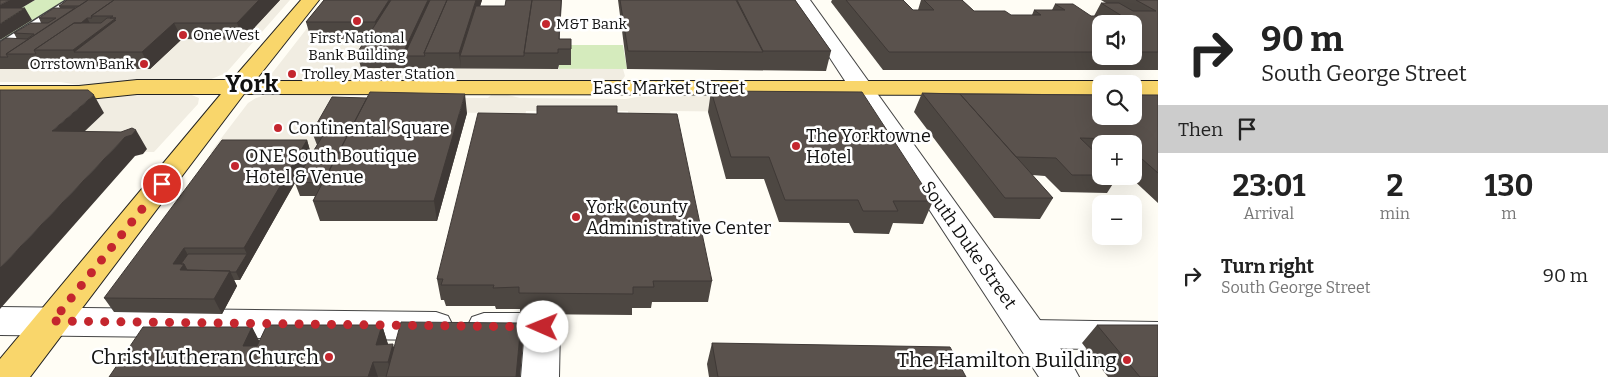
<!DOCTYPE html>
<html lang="en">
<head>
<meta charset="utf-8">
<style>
	:root { --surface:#fff; --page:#f2f2f2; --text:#222; --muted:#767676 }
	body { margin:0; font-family:Bitter,serif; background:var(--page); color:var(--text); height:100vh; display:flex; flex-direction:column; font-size:19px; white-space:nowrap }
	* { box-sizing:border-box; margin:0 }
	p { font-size:16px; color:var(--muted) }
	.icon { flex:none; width:28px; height:28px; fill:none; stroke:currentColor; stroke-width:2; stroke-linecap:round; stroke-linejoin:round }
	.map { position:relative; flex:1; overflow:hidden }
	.side { display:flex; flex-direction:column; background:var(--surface); width:450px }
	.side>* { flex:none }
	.banner { background:#fff; color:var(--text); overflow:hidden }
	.buttons { position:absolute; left:1092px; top:15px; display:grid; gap:10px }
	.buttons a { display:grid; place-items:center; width:50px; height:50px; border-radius:10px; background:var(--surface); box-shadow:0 5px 20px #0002; font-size:25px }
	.pin { position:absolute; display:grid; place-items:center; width:42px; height:42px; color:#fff; margin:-21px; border:2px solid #fff; border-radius:50%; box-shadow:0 1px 5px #0007 }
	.me { position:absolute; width:55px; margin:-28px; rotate:271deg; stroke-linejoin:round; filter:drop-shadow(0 0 4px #0008) }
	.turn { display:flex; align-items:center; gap:18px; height:105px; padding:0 20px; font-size:22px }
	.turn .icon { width:65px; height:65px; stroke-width:2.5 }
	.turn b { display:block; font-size:35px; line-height:42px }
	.then { display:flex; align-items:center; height:48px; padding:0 20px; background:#0003; gap:10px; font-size:19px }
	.eta { display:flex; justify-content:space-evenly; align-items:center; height:85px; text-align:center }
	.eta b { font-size:30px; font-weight:700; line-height:35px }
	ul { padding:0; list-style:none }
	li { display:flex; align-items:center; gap:15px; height:75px; padding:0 20px }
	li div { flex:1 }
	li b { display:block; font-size:19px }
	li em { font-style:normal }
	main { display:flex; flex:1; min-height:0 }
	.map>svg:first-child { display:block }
	.green { fill:#d5ebbd }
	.plaza { fill:#f1ede2 }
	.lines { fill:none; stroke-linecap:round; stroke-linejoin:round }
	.pedestrian-casing { stroke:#444; stroke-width:3 }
	.minor-casing { stroke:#444; stroke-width:2 }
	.tertiary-casing { stroke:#444; stroke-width:2 }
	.primary-casing { stroke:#222; stroke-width:2 }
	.pedestrian { fill:#fff; fill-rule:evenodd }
	.minor { fill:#fff; fill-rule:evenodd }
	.tertiary { fill:#fff; fill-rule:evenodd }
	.primary { fill:#f9d66b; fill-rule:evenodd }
	.wall { fill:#4d4742; fill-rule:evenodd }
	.shaded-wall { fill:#3f3936 }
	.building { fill:#5a524d; stroke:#3f3936 }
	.route { stroke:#c4262e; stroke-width:9; stroke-dasharray:0 16.2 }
	.poi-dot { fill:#c4262e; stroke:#fff; stroke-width:2 }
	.labels { text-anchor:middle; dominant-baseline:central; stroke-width:5; stroke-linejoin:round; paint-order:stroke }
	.far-poi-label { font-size:15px; fill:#111; stroke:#fff; text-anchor:start }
	.street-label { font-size:18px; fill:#111; stroke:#fff }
	.poi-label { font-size:18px; fill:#111; stroke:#fff; text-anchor:start }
	.near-poi-label { font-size:21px; fill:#111; stroke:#fff; text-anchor:end }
	.far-town-label { font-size:24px; font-weight:bold; fill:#111; stroke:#fff }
</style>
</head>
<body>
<main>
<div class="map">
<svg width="1158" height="377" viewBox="0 0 1158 377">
	<rect width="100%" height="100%" fill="#fffdf5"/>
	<!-- green -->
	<path class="green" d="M35,0H90L0,59L3,19Z
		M560,45H623L627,69H559V65H571V54Z"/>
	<!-- plaza -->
	<path class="plaza" d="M280,0H290L226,73L209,80L89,87L61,82H0V69L182,39H243Z
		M329,0H340L312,39H379L362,68L623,69L625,76L622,80L614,82H283L274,79L271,75L273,72Z
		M132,93H187L199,98L198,104L154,152L64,151L104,113L0,99Z
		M323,93L343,98H488L492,94H504L520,98L626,99L659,93H720L862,113L670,111L675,133L629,125L628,111H526L524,125L480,132L484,113L336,110L311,154L210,153L248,103L256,98L269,94Z"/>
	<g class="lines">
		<defs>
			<path id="pedestrian" d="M67,0H83L5,52L0,54V42Z"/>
			<path id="minor" d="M0,307L436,312L448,316L453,326L448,336L436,340L0,335Z
				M484,313H543L555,317L560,327L559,377H521L524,341H484L472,337L467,327L472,317Z
				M1031,320L1158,322V350L1031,348L1019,344L1013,334L1019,324Z"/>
			<path id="tertiary" d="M792,0H810L1073,366L1079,377H1039Z"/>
			<path id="primary" d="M301,0H319L255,81H1101L1109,84H1101V95L244,94L30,377H0V359L221,94H137L79,100H0V86H79L137,80H232Z
				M1134,81H1158V95H1134V84H1126Z"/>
		</defs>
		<!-- pedestrian casing -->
		<use href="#pedestrian" class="pedestrian-casing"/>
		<!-- minor casing -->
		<use href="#minor" class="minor-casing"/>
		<!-- tertiary casing -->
		<use href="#tertiary" class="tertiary-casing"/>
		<!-- primary casing -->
		<use href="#primary" class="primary-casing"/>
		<!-- pedestrian -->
		<use href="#pedestrian" class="pedestrian"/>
		<!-- minor -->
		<use href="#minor" class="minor"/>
		<!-- tertiary -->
		<use href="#tertiary" class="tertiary"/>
		<!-- primary -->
		<use href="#primary" class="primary"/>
	</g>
	<!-- wall -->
	<path class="wall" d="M67,0H280L243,40L182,39L150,69H0V42L17,39L14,33L41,23L39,18L60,8L59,6Z
		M324,0H482L480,6L560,39H571V65H559L558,69L361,68L357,53L366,39H311L306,22Z
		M618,0H795L831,51L826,71L627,69Z
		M832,0H903L913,10H918L921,0H962L974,11L1011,15H1032L1034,10H1052L1055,4L1091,16H1094L1101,3H1106L1101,0H1158V70H883L831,2ZM1101,24H1134V56H1101Z
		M711,91L933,201L923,224L893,223L889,234L854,233L849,223L779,222L764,179H726L708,112Z
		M922,93L1158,95V203L1129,176H1134V144H1101V156H1099L1101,158V176H1118L1107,193L1061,192L1045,176L1032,175L1053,198L1040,219L994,218L914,112Z
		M467,113L437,221H320L313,201L315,196H300L295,183L240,280H234L237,286L222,314L114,312L104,298L307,140L311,154L317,145L312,132Z
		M617,113L712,281L708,302H652L651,308H632V315L520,314V309H496L495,306H446L444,300H441L437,279L537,114Z
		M521,323L523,342L520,377H109L252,327L259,342L382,325L388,345L394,347Z
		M1097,325L1158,377H1108L1082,343Z
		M712,343L966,377H709L707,364Z"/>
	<!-- shaded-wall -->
	<path class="shaded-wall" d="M10,0H35L3,19L0,15V5Z
		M143,0L74,52L73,50L114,20Z
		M259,0H280L243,40L237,23Z
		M389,0H400L379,39L375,22Z
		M428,0H435L404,56L403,53Z
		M476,0H482L465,56H460L461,69L459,53Z
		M561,0H562L559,49V39Z
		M25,8L32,20L0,40V24Z
		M82,8L95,33L34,50L14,54Z
		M174,23L182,39L150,69L142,52Z
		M465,94L467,113L437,221L434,201Z
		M94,95L104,113L64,151L52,131Z
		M136,130L147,149L143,154L135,156L0,309V268L125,137Z
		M307,140L311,154L240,280L236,272L247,254L244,248Z
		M184,248L192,262L188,285L173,264Z
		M230,271L237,286L222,314L214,299Z
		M521,323L523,342L520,377H516Z
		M382,325L389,347L376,345Z
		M252,327L263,348L243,346Z
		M393,344L399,366L393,377L388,362Z
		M373,362L378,377H368Z"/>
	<!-- building -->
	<path class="building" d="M0,0H10L0,5Z
		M67,0H88L79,6H59Z
		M88,0H114L91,16L92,18H87L81,23H74L34,50L36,54H6Z
		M114,0H259L237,23H174L142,52H74L116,20H114L116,18H110L113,16H91Z
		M324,0H389L375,22H306Z
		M391,0H428L403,53H357Z
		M430,0H447L424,53L425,56H404Z
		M447,0H476L459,53H424Z
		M506,0H532L524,53V56H460L476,6H505Z
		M532,0H561L559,39H571V49H558V53H524Z
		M620,0H736L763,52L628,51Z
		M737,0H795L831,51H763Z
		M846,0H903L913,10H934L924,0H962L974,11H1005L1011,15H1041L1034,10H1065L1055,4H1073L1091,16H1122L1101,3H1119L1133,11H1156L1136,0H1158V52H1134V24H1101V52H889Z
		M0,8H25L0,24Z
		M54,8H75L6,54L8,57H0V42L6,38L27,39L34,34L14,33L31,23H48L56,18H39Z
		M107,18H116L73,50H34L74,23H101Z
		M0,90H88L94,95L52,131L121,132L132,128L136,130L132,135L125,137L0,268Z
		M711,91L862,92L933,201H893L898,211H863L858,200H785L769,157H731Z
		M370,92L465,94L434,201H313Z
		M922,93L960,94L1053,198H1005Z
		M960,94L1101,95V116H1134V95H1158V173L1134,152V144H1124L1119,139L1080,138L1101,158V175H1072L1056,158L1016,157Z
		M332,97L367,98L323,183L295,182L325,132H312Z
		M537,106H617V113L677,114L712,281H653L654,287H633V294L519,293V287L493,288L494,285H441L443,279H437L478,113L537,114Z
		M222,140H307L244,248H184L173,264H184L180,270L230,271L214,299L104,298Z
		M188,254H247L236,272H230V271L187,270L184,264H181Z
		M401,322L521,323L516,377H386Z
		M267,325H382L376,345L393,344L388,362H373L368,377H109L143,327H252L243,346H257Z
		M1097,325H1158V377H1140Z
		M712,343L950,347L966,377H718Z"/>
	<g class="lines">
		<!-- route -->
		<path class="route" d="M162,184L53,321L543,327"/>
	</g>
	<!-- markers -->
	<g class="poi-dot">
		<circle cx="357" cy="21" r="5"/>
		<circle cx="546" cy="24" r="5"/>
		<circle cx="183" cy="35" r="5"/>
		<circle cx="144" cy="64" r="5"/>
		<circle cx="292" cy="74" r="5"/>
		<circle cx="278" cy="128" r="5"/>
		<circle cx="796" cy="146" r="5"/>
		<circle cx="235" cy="166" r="5"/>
		<circle cx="576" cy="217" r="5"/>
		<circle cx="329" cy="357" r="5"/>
		<circle cx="1127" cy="360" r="5"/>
	</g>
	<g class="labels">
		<!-- far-poi labels -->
		<g class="far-poi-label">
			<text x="556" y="24">M&amp;T Bank</text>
			<text x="193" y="35">One West</text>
			<text x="357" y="38" text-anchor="middle">First National<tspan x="357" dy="17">Bank Building</tspan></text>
			<text x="134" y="64" text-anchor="end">Orrstown Bank</text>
			<text x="302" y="74">Trolley Master Station</text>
		</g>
		<!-- street labels -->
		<g class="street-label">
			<text x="669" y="88">East Market Street</text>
			<text transform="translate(969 245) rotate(55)">South Duke Street</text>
		</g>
		<!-- poi labels -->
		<g class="poi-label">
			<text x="288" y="128">Continental Square</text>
			<text x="806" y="136">The Yorktowne<tspan x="806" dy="21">Hotel</tspan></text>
			<text x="245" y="156">ONE South Boutique<tspan x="245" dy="21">Hotel &amp; Venue</tspan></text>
			<text x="586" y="207">York County<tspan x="586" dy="21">Administrative Center</tspan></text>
		</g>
		<!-- near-poi labels -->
		<g class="near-poi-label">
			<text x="319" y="357">Christ Lutheran Church</text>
			<text x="1117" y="360">The Hamilton Building</text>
		</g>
		<!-- far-town labels -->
		<g class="far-town-label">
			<text x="252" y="84">York</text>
		</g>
	</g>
</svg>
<div class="buttons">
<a><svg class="icon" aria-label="sound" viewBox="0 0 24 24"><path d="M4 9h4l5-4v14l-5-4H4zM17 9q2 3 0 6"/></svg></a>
<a><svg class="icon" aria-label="search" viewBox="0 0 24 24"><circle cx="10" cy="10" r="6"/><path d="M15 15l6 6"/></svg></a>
<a>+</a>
<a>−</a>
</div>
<div class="pin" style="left:162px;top:184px;background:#d93025"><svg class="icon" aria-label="arrive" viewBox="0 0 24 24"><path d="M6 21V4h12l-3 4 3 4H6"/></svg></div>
<svg class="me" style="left:543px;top:327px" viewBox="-20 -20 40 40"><circle r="19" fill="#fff"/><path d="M0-13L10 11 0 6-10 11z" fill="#c4262e"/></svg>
</div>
<section class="side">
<div class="banner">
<div class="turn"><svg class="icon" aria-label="right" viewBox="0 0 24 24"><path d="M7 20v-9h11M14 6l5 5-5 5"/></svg><div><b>90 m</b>South George Street</div></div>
<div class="then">Then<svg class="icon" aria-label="arrive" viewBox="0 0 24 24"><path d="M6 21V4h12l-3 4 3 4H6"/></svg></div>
</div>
<div class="eta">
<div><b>23:01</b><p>Arrival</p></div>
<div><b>2</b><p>min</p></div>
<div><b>130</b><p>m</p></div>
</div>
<ul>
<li><svg class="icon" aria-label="right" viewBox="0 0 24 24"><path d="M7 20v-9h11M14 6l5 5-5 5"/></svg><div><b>Turn right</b><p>South George Street</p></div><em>90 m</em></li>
</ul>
</section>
</main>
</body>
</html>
